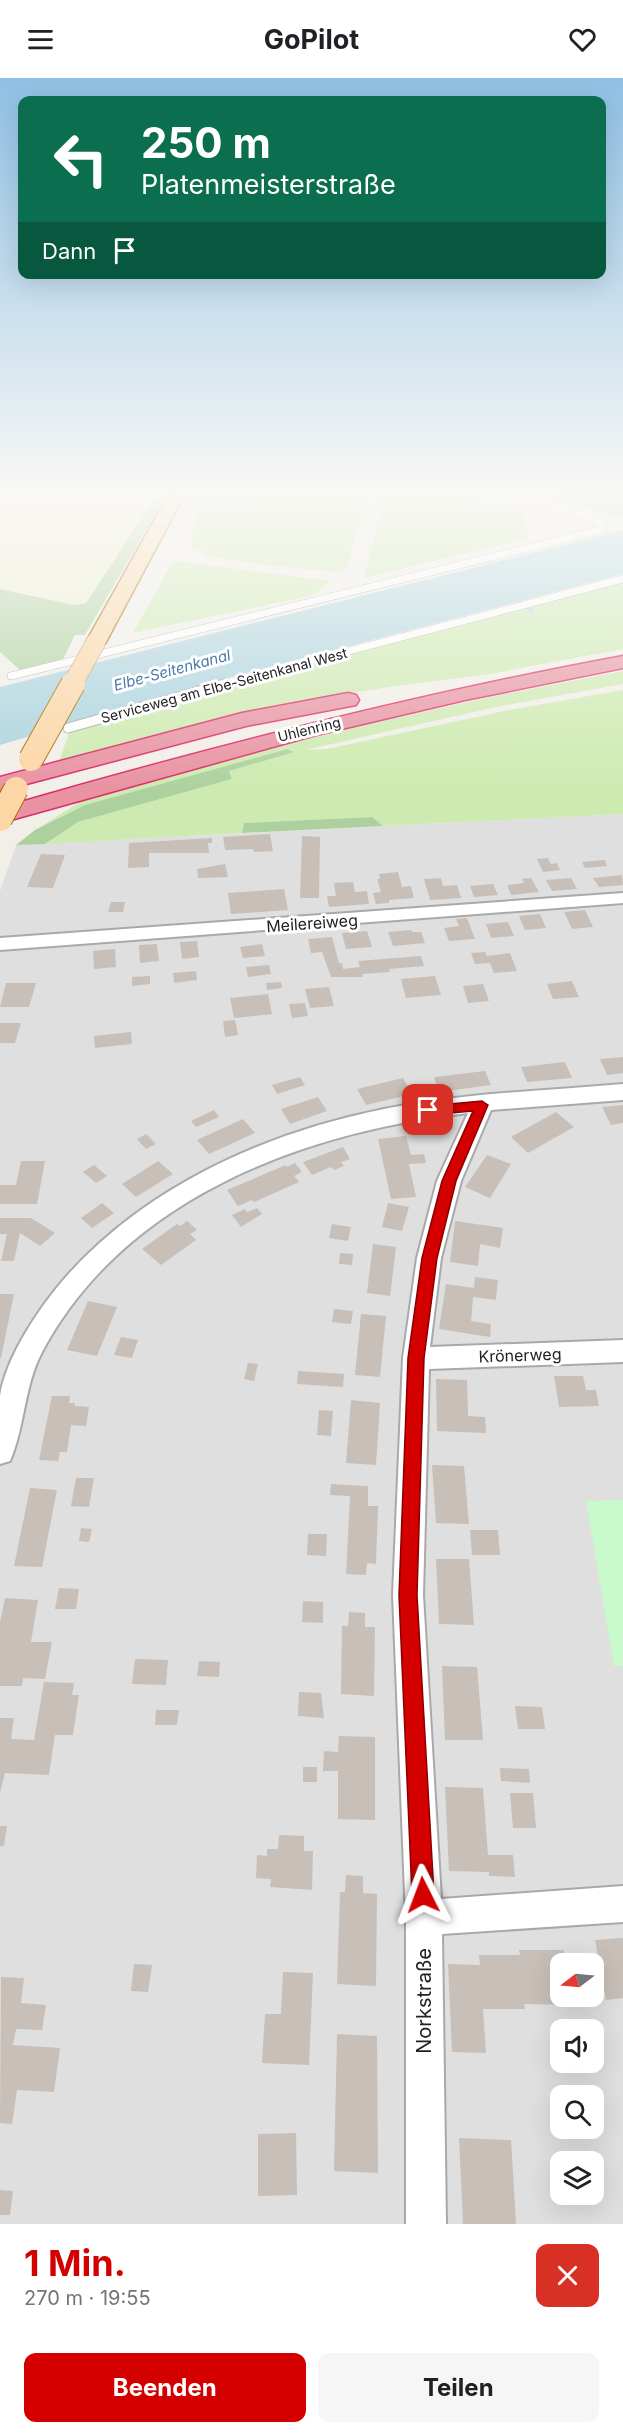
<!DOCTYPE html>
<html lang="de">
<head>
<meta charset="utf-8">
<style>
	:root { --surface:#fff; --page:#f6f6f6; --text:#202124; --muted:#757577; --accent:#d40000 }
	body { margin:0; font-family:Inter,sans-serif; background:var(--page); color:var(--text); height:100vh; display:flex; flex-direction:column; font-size:22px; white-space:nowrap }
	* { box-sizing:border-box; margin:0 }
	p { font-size:20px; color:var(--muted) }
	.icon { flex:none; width:33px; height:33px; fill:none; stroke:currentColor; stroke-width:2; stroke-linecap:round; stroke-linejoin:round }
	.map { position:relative; height:2146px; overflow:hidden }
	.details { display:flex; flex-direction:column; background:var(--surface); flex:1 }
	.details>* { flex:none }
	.banner { position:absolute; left:18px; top:18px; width:588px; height:183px; border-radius:12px; box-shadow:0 6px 24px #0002; background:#0b6e4f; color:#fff; overflow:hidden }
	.needle { width:39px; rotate:254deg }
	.tools { position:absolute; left:550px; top:1875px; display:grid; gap:12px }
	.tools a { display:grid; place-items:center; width:54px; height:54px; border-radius:12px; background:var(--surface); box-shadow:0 6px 24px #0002; font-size:30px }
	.pin { position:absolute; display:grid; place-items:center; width:51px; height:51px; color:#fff; margin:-26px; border-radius:12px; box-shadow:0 3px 9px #0006 }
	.me { position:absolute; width:66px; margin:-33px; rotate:357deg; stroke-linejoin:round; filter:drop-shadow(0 0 4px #0008) }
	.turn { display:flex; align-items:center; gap:21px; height:126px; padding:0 24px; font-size:27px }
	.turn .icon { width:78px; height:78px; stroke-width:2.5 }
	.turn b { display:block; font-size:42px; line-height:51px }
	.then { display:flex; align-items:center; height:57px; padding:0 24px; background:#0003; gap:12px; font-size:22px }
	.round { display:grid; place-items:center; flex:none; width:63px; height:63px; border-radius:12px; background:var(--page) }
	.summary { display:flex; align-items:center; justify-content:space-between; height:102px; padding:0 24px }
	h1 { font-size:36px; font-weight:700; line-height:45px; color:var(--accent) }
	.action { display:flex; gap:12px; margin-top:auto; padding:12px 24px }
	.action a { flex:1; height:69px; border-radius:12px; background:var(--accent); color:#fff; font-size:24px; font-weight:700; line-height:69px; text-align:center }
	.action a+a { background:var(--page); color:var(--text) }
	header { display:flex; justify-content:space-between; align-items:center; height:78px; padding:0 24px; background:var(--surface); font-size:27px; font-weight:700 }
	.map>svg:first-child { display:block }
	.residential { fill:#e0dfdf; fill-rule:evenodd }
	.farmland { fill:#eef0d5 }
	.grass { fill:#cdebb0 }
	.forest { fill:#add19e }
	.park { fill:#c8facc }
	.water { fill:#aad3df }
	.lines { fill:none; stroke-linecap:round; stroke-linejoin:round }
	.stream { stroke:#aad3df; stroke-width:4 }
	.building { fill:#c7bfb8 }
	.lane-far1-casing { stroke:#a9a9a9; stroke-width:8 }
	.lane-casing { stroke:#a9a9a9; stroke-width:11 }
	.street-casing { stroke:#a9a9a9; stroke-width:4 }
	.primary-casing { stroke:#a06b00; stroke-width:3 }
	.highway-casing { stroke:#dc2a67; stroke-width:3 }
	.lane-far1 { stroke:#fff; stroke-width:7 }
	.lane { stroke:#fff; stroke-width:9 }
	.street { fill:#fff; fill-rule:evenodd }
	.primary { fill:#fcd6a4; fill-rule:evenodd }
	.highway { fill:#e892a2; fill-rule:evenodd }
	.primary-bridge-far1-casing { stroke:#a06b00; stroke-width:20; stroke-linecap:butt }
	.primary-bridge-casing { stroke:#a06b00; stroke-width:26; stroke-linecap:butt }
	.primary-bridge-far1 { stroke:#fcd6a4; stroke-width:19 }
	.primary-bridge { stroke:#fcd6a4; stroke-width:24 }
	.route { fill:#d40000; stroke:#8a0000; stroke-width:1.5 }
	.labels { text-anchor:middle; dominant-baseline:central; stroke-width:6; stroke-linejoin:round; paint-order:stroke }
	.far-street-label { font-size:14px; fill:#222; stroke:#fff }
	.far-water-label { font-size:15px; font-style:italic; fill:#4a7aab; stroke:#fff }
	.street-label { font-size:16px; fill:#222; stroke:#fff }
	.near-street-label { font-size:20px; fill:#222; stroke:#fff }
</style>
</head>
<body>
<header><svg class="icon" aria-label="menu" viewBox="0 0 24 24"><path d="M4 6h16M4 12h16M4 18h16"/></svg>GoPilot<svg class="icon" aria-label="heart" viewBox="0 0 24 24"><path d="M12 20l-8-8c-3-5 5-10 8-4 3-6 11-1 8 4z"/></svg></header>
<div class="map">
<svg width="623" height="2146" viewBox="0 0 623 2146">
	<rect width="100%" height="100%" fill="#f2efe9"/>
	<!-- residential -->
	<path class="residential" d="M623,736V2146H0V813L16,767ZM561,1886H594V1918H561ZM561,1952H594V1984H561ZM561,2018H594V2050H561ZM561,2084H594V2116H561Z"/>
	<!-- farmland -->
	<path class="farmland" d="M0,412H136L157,417L86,525L74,527L0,511Z"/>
	<!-- grass -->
	<path class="grass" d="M205,412H300L366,419L347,491L336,494L274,488L208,478L190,468L199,419Z
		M386,412H428L524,437L528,460L364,500Z
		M173,483L331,503L314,517L133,555Z
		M623,503V571L490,596L389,609L278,627L59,683L69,655L130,635Z
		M623,593V606L496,629L305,672L327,671L504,633L623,612V736L383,748L371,739L244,745L242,755L45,766L78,744L232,701L229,693L287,671L85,727L35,752L80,724L315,658L500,617Z"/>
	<!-- forest -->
	<path class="forest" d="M157,417L165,419L85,557H75L63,581L20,592L0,574V511L74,527L86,525Z
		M287,671L294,674L229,693L232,701L78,744L45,766L16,767L35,752L85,727Z
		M372,739L383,748L242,755L244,745Z"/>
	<!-- park -->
	<path class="park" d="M623,1422V1588H614L586,1423Z"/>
	<!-- water -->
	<path class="water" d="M556,412H623V441L562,423L554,417Z
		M623,452V496L212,604L0,667V609Z"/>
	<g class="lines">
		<!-- stream -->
		<path class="stream" d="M518,523L531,532"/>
	</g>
	<!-- building -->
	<path class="building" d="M270,756L273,773L254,774L253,771L225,772L223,759Z
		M302,758L320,759L319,820H300Z
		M212,760V765H208L209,775H149V789L128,790L129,765Z
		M41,776L65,777L53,810L27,809Z
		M548,780L551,786L557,785L560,792L543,794L537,781Z
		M605,782L607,788L585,790L582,784Z
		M225,786L228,799L198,800L197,791Z
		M398,794L402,809L411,808L414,820L389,822V825L376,826L373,815L381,814L377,801H380L379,796Z
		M622,797L623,807L599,809L593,800Z
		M441,800L443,808L457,807L461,820L430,822L424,801Z
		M531,800L539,814L511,817L507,807L524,805L522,801Z
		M571,800L577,811L552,813L546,802Z
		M353,804L355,814L367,813L369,826L329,829L327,818H336L334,805Z
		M493,806L498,817L474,819L470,808Z
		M284,811L288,832L231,836L228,815Z
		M111,824H125L123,834H108Z
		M585,832L593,849L572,851L564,834Z
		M540,836L546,850L525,852L519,838Z
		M467,840L475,861L449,863L444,850L459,848L456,841Z
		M508,844L514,858L491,860L486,846Z
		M411,852L412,854H421L425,865L393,868L388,854Z
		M367,853L372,869L346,871L342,855Z
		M332,859L339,885H342L343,891L360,889L358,883L421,878L424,888L389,891L390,894L362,896L363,899H331L322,874L311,875L308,861Z
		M197,863L199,879L182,881L180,864Z
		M157,866L159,883L140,885L139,867Z
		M262,866L265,878L243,880L240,869Z
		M115,871L116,889L94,891L93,873Z
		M485,874L487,878L510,875L517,893L494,895L490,885L475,886L471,875Z
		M269,887L271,896L248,899L246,889Z
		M196,893L197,902L174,905L173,895Z
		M150,898V906L132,908V899Z
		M435,898L441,917L406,920L401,901Z
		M572,903L579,919L553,921L547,906Z
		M281,904L282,910L267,912L266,905Z
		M6,905H36L29,929H0Z
		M483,906L489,923L468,925L463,908Z
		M329,909L334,928L310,930L305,911Z
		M268,916L272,936L234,940L230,920Z
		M305,925L308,938L292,940L289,926Z
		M235,942L238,957L225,959L223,943Z
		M0,945H21L15,965H0Z
		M131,954L132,966L95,970L94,958Z
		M623,979V995L607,997L600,981Z
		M565,984L572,1000L527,1004L521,989Z
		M485,993L491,1007L439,1014L434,999Z
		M300,999L305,1007L277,1016L272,1007Z
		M403,1000L412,1016L366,1027L357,1011Z
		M318,1019L327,1033L290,1046L281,1031Z
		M623,1027V1045L611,1047L602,1029Z
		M214,1032L219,1039L196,1049L191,1043Z
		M556,1034L574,1049L528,1075L511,1059Z
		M243,1041L255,1055L209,1076L197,1062Z
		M146,1056L156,1066L146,1071L137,1061Z
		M406,1058L411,1077L424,1076L426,1085L409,1086L416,1119L391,1121L378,1061Z
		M343,1069L350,1081L341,1084L344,1088L334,1092L331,1089L312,1097L303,1084Z
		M487,1077L511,1086L490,1120L465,1109Z
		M21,1083H45L37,1126H0V1107H16Z
		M158,1083L173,1096L136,1119L122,1106Z
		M295,1085L302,1094L294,1098L299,1104L254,1124L252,1122L238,1128L227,1112L286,1087L287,1089Z
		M94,1087L107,1098L96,1105L83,1094Z
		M102,1125L114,1135L92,1150L81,1140Z
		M388,1125L409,1129L402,1153L382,1149Z
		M257,1130L262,1136L241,1149L232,1137L245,1131L247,1134Z
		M0,1140H31L55,1155L40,1168L20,1155L14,1183H1L7,1156H0Z
		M187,1143L197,1152L190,1156L196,1162L161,1187L142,1171L177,1146L180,1148Z
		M455,1143L503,1150L500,1170L480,1166L478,1188L450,1184Z
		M332,1146L351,1149L348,1163L329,1160Z
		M373,1166L396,1169L390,1218L367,1215Z
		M340,1175L353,1176L352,1187L339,1186Z
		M475,1199L498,1202L496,1222L473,1219L471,1243L491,1246L490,1259L439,1251L446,1206L474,1210Z
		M0,1216H14L1,1280H0Z
		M88,1223L117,1229L97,1278L67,1272Z
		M334,1231L353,1233L351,1246L332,1244Z
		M361,1236L386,1238L380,1299L355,1297Z
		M121,1259L138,1262L132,1280L114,1277Z
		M248,1285L258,1286L254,1303L244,1301Z
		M298,1293L344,1296L343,1309L297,1306Z
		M554,1298H583L586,1312H596L599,1328L559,1329Z
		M436,1301L467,1302L468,1338L485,1339L486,1355L437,1353Z
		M52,1318H70L69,1325H75V1328L89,1329L86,1348L71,1347L67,1374H60L58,1383L39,1382Z
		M351,1322L380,1325L376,1387L346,1385Z
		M319,1332L333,1333L331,1358L317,1357Z
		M432,1387L464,1388L469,1446L436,1445Z
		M76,1400H94L89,1429L71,1428Z
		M331,1406L368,1408V1428H378L376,1486L367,1485L366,1497L346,1496L350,1418L330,1417Z
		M30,1410L57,1412L42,1489L14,1488Z
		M81,1450L92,1451L89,1464L79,1463Z
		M470,1452H498L500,1477H472Z
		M308,1456H327L326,1478L307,1477Z
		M436,1481H469L474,1547L439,1546Z
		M59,1510L79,1511L76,1531H55Z
		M5,1520L38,1522L31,1564H52L45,1601L23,1600L22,1608H0V1544Z
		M303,1523L323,1524V1545L302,1544Z
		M349,1534L365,1535V1549H375L374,1618L341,1616L342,1548H348Z
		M135,1581L168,1582L166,1607L132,1606Z
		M199,1583L220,1584L219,1599L197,1598Z
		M442,1588L477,1589L483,1662H445Z
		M44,1604L74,1605L72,1617H79L73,1657H55L49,1697L5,1695L0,1715V1640H14L11,1661L34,1662Z
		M299,1614L321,1615L324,1640L298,1638Z
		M515,1628L542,1629L545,1651H518Z
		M156,1632H179L177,1647H155Z
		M339,1658L375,1659V1742L338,1741V1693H323L324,1673L338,1674Z
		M303,1689H317V1704H303Z
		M500,1690L529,1691L530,1705L501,1703Z
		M445,1709L483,1710L488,1777H513L515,1799L489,1798V1794L449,1793Z
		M510,1715H533L536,1750H513Z
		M0,1748H7L4,1768H0Z
		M279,1757L304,1758V1773H313L312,1812L270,1809L271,1801L256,1800L257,1777L267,1778V1771H278Z
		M346,1797L363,1798V1815L377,1816L376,1908L337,1906L340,1814H345Z
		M623,1860V1920L606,1922L595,1862Z
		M519,1872H564V1875L585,1876L587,1886H561V1918H569L571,1927L524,1926L525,1931H483L486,1975L452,1974L448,1886L480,1887L479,1877H520Z
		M134,1886L152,1887L148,1914L131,1913Z
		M283,1894L313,1895L309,1987L262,1985L265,1936H281Z
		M1,1899L24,1900L21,1925L46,1927L42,1952L16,1951L13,1967L60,1970L54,2014L17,2012L12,2046L0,2045Z
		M337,1956L377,1958L378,2095L334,2093Z
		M296,2055L297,2117L258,2118V2056Z
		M459,2060L511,2062L516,2146H463Z
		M0,2112L13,2113L10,2137H0Z"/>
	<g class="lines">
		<defs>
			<path id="lane-far1" d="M446,412L499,425L507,422
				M11,598L600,452L604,449L596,442L546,424L541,412
				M219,607L623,501"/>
			<path id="lane" d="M68,650L224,606"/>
			<path id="street" d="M623,815V825L0,872V860Z
				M623,1006V1022L491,1032L461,1103L441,1180L430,1269L623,1262V1284L429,1291L423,1517L441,1821L623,1808V1844L442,1856L446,2146H406V1840L393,1517L403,1280L417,1180L437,1103L468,1035C303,1054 124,1120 42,1274C24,1308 25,1349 10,1383L0,1386C0,1364 0,1340 0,1318C6,1279 39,1230 65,1200C146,1108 265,1055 384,1031C462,1015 544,1013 623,1006Z"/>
			<path id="primary" d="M171,412H187L106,564L103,568H89L86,564Z"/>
			<path id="highway" d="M623,578V590L465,622L316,657L0,745V730C206,670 412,617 623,578Z
				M348,615L356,617L359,622L356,627L246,648L0,713V699L242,635Z"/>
		</defs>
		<!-- lane-far1 casing -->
		<use href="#lane-far1" class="lane-far1-casing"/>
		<!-- lane casing -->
		<use href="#lane" class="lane-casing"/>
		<!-- street casing -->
		<use href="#street" class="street-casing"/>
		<!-- primary casing -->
		<use href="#primary" class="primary-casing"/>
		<!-- highway casing -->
		<use href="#highway" class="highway-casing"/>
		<!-- lane-far1 -->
		<use href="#lane-far1" class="lane-far1"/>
		<!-- lane -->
		<use href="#lane" class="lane"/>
		<!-- street -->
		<use href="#street" class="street"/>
		<!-- primary -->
		<use href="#primary" class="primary"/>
		<!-- highway -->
		<use href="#highway" class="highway"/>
		<defs>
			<path id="primary-bridge-far1" d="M72,607L96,564"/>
			<path id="primary-bridge" d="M31,681L73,606
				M0,741L16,711"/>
		</defs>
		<!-- primary-bridge-far1 casing -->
		<use href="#primary-bridge-far1" class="primary-bridge-far1-casing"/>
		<!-- primary-bridge casing -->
		<use href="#primary-bridge" class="primary-bridge-casing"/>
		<!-- primary-bridge-far1 -->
		<use href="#primary-bridge-far1" class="primary-bridge-far1"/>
		<!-- primary-bridge -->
		<use href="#primary-bridge" class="primary-bridge"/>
	</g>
	<!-- sky -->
	<linearGradient id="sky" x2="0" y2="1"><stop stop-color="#8fc0e4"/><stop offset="0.58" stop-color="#f9f8f5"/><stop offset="1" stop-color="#f9f8f5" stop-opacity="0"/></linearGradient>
	<rect width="623" height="712" fill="url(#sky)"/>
	<!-- route -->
	<path class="route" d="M482,1023L488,1027L456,1103L437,1180L424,1280L417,1517L434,1817L430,1824L423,1828L415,1824L412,1817L399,1517L408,1280L422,1180L442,1103L473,1033L428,1037L421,1032L428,1028Z"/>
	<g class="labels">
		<!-- far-street labels -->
		<g class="far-street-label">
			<text transform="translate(224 607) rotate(-15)">Serviceweg am Elbe-Seitenkanal West</text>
			<text transform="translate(309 651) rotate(-14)">Uhlenring</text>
		</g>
		<!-- far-water labels -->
		<g class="far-water-label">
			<text transform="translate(172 592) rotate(-15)">Elbe-Seitenkanal</text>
		</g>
		<!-- street labels -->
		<g class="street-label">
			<text transform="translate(312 845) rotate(-4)">Meilereiweg</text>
			<text transform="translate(520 1277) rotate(-2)">Krönerweg</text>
		</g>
		<!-- near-street labels -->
		<g class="near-street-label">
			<text transform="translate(424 1923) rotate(-90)">Norkstraße</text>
		</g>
	</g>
</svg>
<div class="tools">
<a><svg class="needle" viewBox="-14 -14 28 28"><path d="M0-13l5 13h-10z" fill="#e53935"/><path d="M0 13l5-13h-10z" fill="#757577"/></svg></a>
<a><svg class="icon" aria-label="sound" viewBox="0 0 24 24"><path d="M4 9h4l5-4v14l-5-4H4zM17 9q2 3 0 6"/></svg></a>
<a><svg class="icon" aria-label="search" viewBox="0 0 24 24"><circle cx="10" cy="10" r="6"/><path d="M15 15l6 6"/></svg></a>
<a><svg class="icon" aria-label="layers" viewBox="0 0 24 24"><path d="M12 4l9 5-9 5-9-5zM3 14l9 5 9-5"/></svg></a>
</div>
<div class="pin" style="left:428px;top:1032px;background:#d93025"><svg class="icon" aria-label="arrive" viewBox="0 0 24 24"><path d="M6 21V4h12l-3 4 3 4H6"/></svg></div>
<svg class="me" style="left:423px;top:1817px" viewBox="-20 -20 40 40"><path d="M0-17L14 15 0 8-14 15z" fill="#d40000" stroke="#fff" stroke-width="4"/></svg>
<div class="banner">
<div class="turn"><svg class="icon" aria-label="left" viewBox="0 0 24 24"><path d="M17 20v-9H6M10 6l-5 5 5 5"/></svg><div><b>250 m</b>Platenmeisterstraße</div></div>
<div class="then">Dann<svg class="icon" aria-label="arrive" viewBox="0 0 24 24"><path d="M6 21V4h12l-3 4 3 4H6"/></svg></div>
</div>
</div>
<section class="details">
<div class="summary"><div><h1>1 Min.</h1><p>270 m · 19:55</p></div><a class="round" style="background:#d93025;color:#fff"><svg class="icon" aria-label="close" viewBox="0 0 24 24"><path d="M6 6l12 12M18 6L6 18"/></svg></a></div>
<div class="action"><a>Beenden</a><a>Teilen</a></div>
</section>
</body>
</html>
